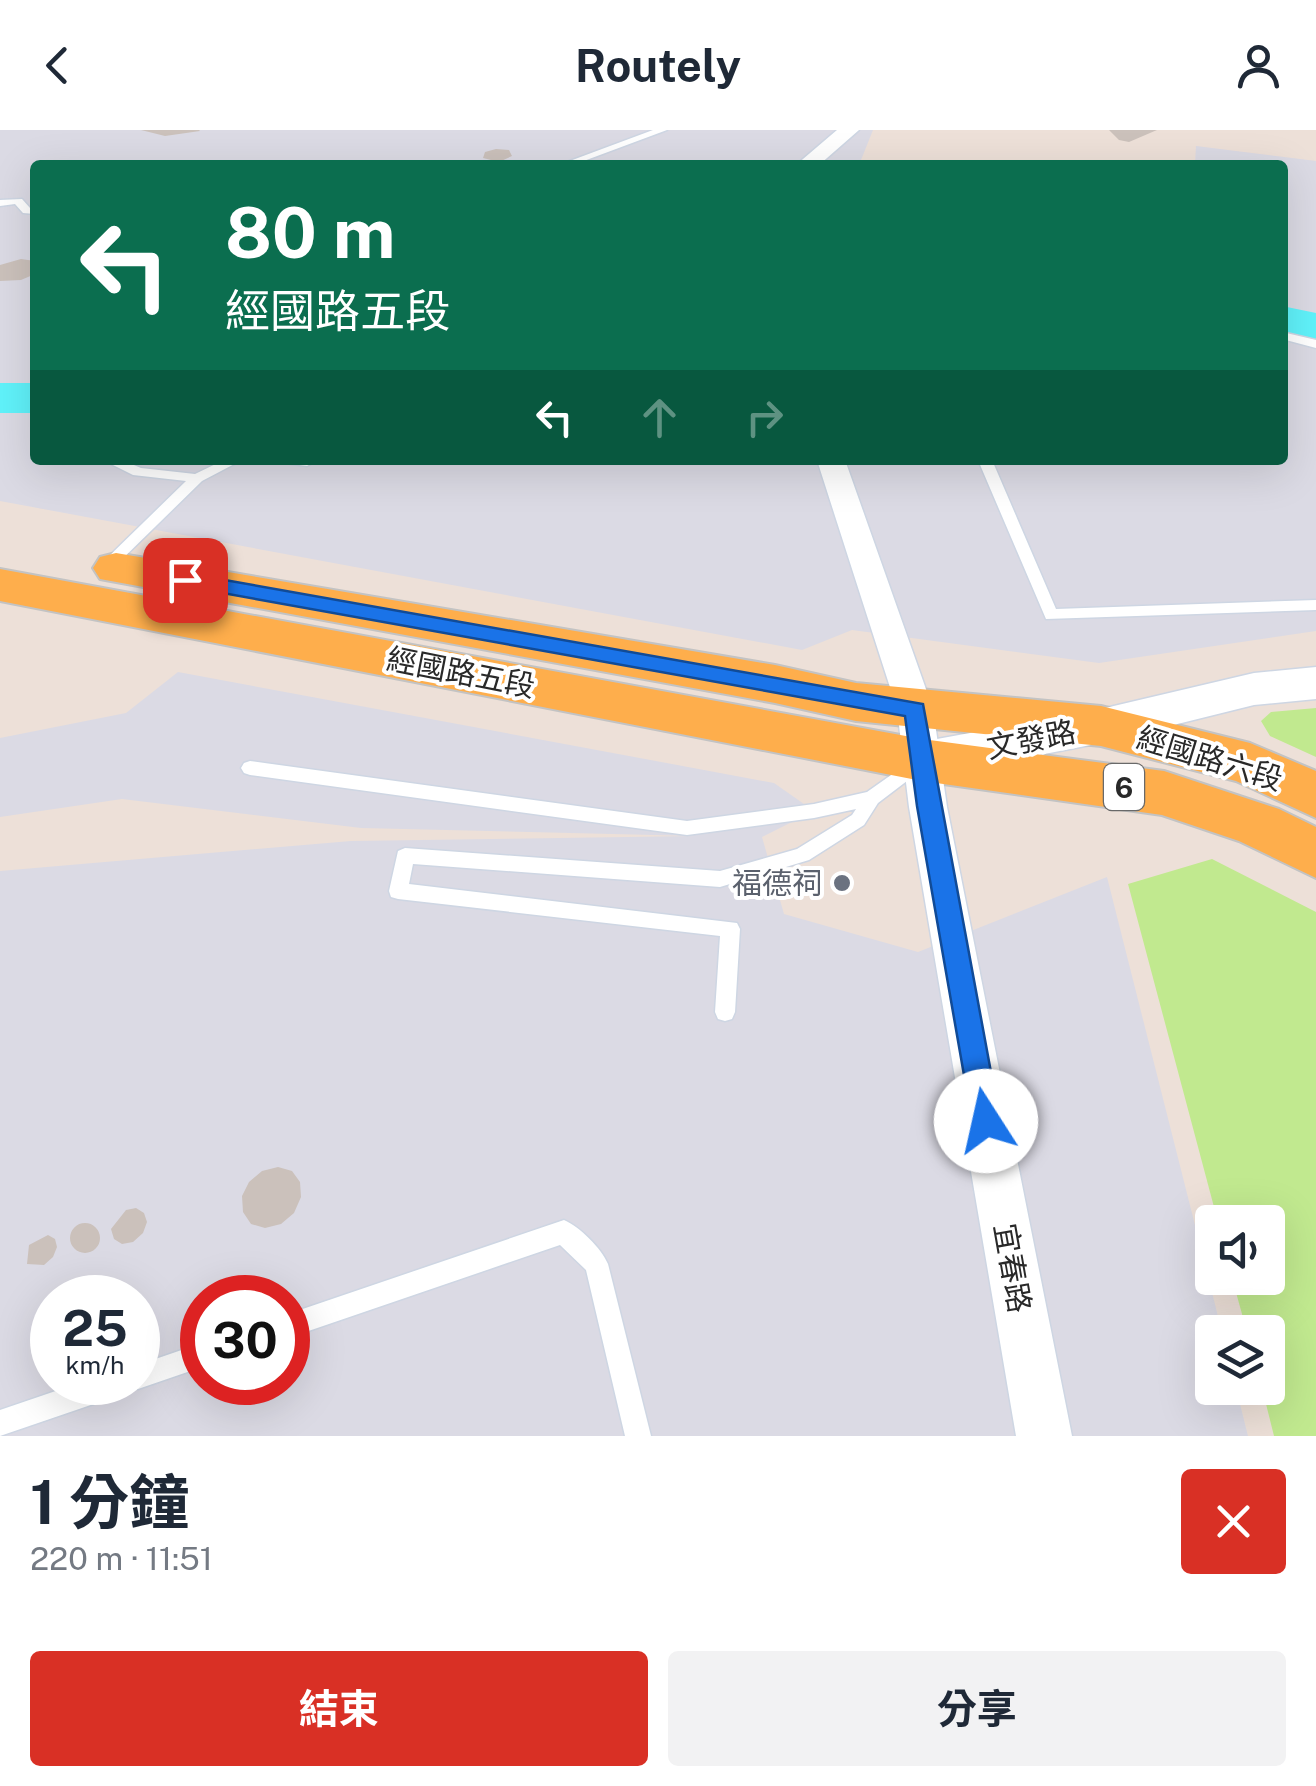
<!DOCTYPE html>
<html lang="zh-TW">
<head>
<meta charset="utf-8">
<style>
	:root { --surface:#fff; --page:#f2f2f3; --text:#1f2937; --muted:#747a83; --accent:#d93025 }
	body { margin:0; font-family:"Public Sans","Noto Sans TC",sans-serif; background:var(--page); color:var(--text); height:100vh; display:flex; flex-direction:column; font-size:38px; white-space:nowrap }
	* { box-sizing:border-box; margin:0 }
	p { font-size:32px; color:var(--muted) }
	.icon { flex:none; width:55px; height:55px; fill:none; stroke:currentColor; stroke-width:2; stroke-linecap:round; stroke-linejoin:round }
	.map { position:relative; height:1306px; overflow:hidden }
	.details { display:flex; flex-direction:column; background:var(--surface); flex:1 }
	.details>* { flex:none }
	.top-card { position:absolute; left:30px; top:30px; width:1258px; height:305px; border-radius:10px; box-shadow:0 10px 40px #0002; background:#0b6e4f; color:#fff; overflow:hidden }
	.controls { position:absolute; left:1195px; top:1075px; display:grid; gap:20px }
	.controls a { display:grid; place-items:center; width:90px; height:90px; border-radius:10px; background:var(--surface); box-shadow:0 10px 40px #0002; font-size:50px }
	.speed { position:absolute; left:30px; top:1145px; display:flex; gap:20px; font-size:50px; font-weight:700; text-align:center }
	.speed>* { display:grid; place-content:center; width:130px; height:130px; border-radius:50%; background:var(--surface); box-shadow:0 10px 40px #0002; line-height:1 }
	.speed small { font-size:25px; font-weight:400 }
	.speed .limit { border:15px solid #d22; background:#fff; color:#111 }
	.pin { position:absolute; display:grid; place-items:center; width:85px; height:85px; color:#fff; margin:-42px; border-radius:20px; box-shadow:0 5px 15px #0006 }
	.me { position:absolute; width:110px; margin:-55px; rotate:350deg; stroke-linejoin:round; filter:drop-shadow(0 0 8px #0008) }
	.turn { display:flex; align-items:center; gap:35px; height:210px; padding:0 30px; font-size:45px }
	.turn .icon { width:130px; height:130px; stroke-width:2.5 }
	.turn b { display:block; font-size:70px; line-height:85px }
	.lanes { display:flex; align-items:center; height:95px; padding:0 30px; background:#0003; justify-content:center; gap:50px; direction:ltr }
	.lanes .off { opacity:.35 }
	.round { display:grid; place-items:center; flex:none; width:105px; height:105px; border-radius:10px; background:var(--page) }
	.headline { display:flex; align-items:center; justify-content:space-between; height:170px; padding:0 30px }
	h1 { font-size:60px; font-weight:700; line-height:75px }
	.cta { display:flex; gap:20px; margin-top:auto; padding:20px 30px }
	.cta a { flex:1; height:115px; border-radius:10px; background:var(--accent); color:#fff; font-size:40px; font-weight:700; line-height:115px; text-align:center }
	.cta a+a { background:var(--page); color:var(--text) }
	header { display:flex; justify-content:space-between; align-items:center; height:130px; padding:0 30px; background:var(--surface); font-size:45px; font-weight:700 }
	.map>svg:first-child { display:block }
	.industrial { fill:#dbdae4; fill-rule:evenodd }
	.green { fill:#c1e98f }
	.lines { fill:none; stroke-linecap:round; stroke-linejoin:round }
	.river { fill:#60f2fa; fill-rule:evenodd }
	.building { fill:#cbc1bb }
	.service-casing { stroke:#ced6e3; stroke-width:3 }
	.minor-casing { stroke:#ced6e3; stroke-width:3 }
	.tertiary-casing { stroke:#ced6e3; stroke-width:3 }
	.primary-casing { stroke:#c3c3c3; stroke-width:4 }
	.service { fill:#fff; fill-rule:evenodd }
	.minor { fill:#fff; fill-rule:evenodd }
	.tertiary { fill:#fff; fill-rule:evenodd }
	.primary { fill:#feae4c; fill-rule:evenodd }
	.route { fill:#1a73e8; stroke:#114b97; stroke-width:2.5 }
	.worship-dot { fill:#6b7280; stroke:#fff; stroke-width:4 }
	.labels { text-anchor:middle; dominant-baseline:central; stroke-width:8; stroke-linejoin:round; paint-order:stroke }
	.shield { fill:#fff; stroke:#696969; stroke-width:2.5 }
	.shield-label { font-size:28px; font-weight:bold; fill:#292929 }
	.street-label { font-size:30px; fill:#292929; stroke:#fff }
	.worship-label { font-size:30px; fill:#5b616d; stroke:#fff; text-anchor:end }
</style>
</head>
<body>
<header><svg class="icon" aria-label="back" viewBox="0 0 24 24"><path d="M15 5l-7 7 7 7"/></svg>Routely<svg class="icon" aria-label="person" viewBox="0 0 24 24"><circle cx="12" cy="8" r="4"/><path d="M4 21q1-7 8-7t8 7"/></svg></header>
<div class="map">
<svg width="1316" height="1306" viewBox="0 0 1316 1306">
	<rect width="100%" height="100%" fill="#ede0d8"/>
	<!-- industrial -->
	<path class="industrial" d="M0,0H873L859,35H35V330H1282V35H1195L1196,16L1316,31V501L1099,533L852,500L802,520L0,371Z
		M178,542L774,653L814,681L762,707L784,784L918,822L1107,747L1222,1202H1212V1258H1236L1248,1306H0V741L351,711L695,706L361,698L122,669L0,687V608L126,583ZM52,1168H138V1252H52ZM202,1168H288V1252H202Z"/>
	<!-- green -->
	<path class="green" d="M1316,578V627L1270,606L1261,591L1271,582Z
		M1212,729L1316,782V1306H1274L1262,1258H1268V1202H1247L1232,1148H1268V1092H1218L1128,754Z"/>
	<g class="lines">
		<!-- river -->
		<path class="river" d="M1282,176L1316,183V211L1282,204Z
			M0,253H35V283H0Z"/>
	</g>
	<!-- building -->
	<path class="building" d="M141,0H199L200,1L165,6Z
		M1109,0H1157L1129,12L1119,10Z
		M496,19L509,20L512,26L499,32L483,28L485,22Z
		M21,129L35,131V144L21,150L0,151V135Z
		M278,1037L292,1041L300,1052L301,1067L294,1083L281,1094L265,1098L251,1094L243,1082L242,1066L249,1052L262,1041Z
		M136,1078L144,1083L147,1092L143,1103L133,1112L122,1114L114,1109L111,1099L126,1080Z
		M70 1108a15 15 0 1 1 30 0a15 15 0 1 1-30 0Z
		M48,1105L55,1109L57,1117L53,1127L44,1135L27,1134L29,1115Z"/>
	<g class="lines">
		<defs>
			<path id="service" d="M653,0H667L573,35H559Z
				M22,69L30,78H35V84L23,83L15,74L0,76V70Z
				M1282,202L1316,210V218L1282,209Z
				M103,330H122L141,338L195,344L224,330H242L202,351L112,439H102V433L186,351L133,345Z
				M283,330H312L314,332L307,336L285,333Z
				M978,330H992L1056,479L1316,470V480L1046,489Z
				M918,626L924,628L927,633L924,638L878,673L864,695L809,730L720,757L413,734L409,754L737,793L740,799L735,882L732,889L725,891L718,889L715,882L720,806L398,769L391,767L389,761L398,721L405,718L720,741L797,719L852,685L856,679L814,688L687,705L250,645L244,643L241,638L244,633L250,631L687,691L814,674L867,662Z
				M564,1090C580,1097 601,1118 608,1134L651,1306H625L586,1140L560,1115L288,1208V1184Z
				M202,1213V1237L138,1259L131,1256L129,1261L120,1265L0,1306V1280L82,1252H138V1235Z"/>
			<path id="minor" d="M837,0H859L819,35H796Z
				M817,330H845L933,579L947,677L1072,1306H1016L909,677L897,579Z"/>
			<path id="tertiary" d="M1316,537V569L1254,575L1101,613L926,647L909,642L903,629L909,616L926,611L1101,579L1254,543Z"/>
			<path id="primary" d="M116,423L775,535L856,553L1101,576L1250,613L1316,641V688L1236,651L1101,616L856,591L775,573L100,449L93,438L100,427Z
				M0,439L922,609L1164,641L1279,679L1316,697V748L1239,711L1162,685L922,651L0,471Z"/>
		</defs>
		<!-- service casing -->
		<use href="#service" class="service-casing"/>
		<!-- minor casing -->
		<use href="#minor" class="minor-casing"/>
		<!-- tertiary casing -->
		<use href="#tertiary" class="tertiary-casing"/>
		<!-- primary casing -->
		<use href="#primary" class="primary-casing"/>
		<!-- service -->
		<use href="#service" class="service"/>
		<!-- minor -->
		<use href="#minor" class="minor"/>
		<!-- tertiary -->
		<use href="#tertiary" class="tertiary"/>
		<!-- primary -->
		<use href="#primary" class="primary"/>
	</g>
	<!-- route -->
	<path class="route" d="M185,443L923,574L1000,991L996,1001L986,1005L976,1001L972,991L917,676L905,586L178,455L176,450Z"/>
	<!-- markers -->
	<circle class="worship-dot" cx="842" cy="753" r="10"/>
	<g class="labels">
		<!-- shield labels -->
		<rect class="shield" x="1104" y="634" width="40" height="46" rx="8"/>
		<g class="shield-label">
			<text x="1124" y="657">6</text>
		</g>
		<!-- street labels -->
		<g class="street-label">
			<text transform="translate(461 542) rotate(11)">經國路五段</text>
			<text transform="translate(1031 609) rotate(-11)">文發路</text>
			<text transform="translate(1210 628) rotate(17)">經國路六段</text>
			<text transform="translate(1013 1138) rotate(80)">宜春路</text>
		</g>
		<!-- worship labels -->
		<g class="worship-label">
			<text x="822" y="753">福德祠</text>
		</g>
	</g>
</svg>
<div class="controls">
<a><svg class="icon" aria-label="sound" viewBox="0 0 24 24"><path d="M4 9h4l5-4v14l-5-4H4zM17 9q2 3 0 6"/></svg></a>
<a><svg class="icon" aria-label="layers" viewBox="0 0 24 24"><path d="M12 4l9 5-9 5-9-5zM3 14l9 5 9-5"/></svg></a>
</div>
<div class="speed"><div>25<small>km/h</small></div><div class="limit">30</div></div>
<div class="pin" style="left:185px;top:450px;background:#d93025"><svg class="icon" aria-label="arrive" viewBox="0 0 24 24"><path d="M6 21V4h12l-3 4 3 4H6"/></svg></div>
<svg class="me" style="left:986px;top:991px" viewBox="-20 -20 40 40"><circle r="19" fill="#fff"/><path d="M0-13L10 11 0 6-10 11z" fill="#1a73e8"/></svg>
<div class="top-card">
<div class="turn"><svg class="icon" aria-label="left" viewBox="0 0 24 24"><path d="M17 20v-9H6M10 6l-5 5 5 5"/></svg><div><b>80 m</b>經國路五段</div></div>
<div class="lanes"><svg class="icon" aria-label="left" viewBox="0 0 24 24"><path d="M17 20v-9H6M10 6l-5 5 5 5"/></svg><svg class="icon off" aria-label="ahead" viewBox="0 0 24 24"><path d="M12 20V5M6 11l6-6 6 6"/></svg><svg class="icon off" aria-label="right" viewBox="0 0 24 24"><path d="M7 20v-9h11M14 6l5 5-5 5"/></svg></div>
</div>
</div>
<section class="details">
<div class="headline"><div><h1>1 分鐘</h1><p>220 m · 11:51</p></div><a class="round" style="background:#d93025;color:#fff"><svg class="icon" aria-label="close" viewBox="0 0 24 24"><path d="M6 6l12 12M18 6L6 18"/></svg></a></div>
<div class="cta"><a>結束</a><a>分享</a></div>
</section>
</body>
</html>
